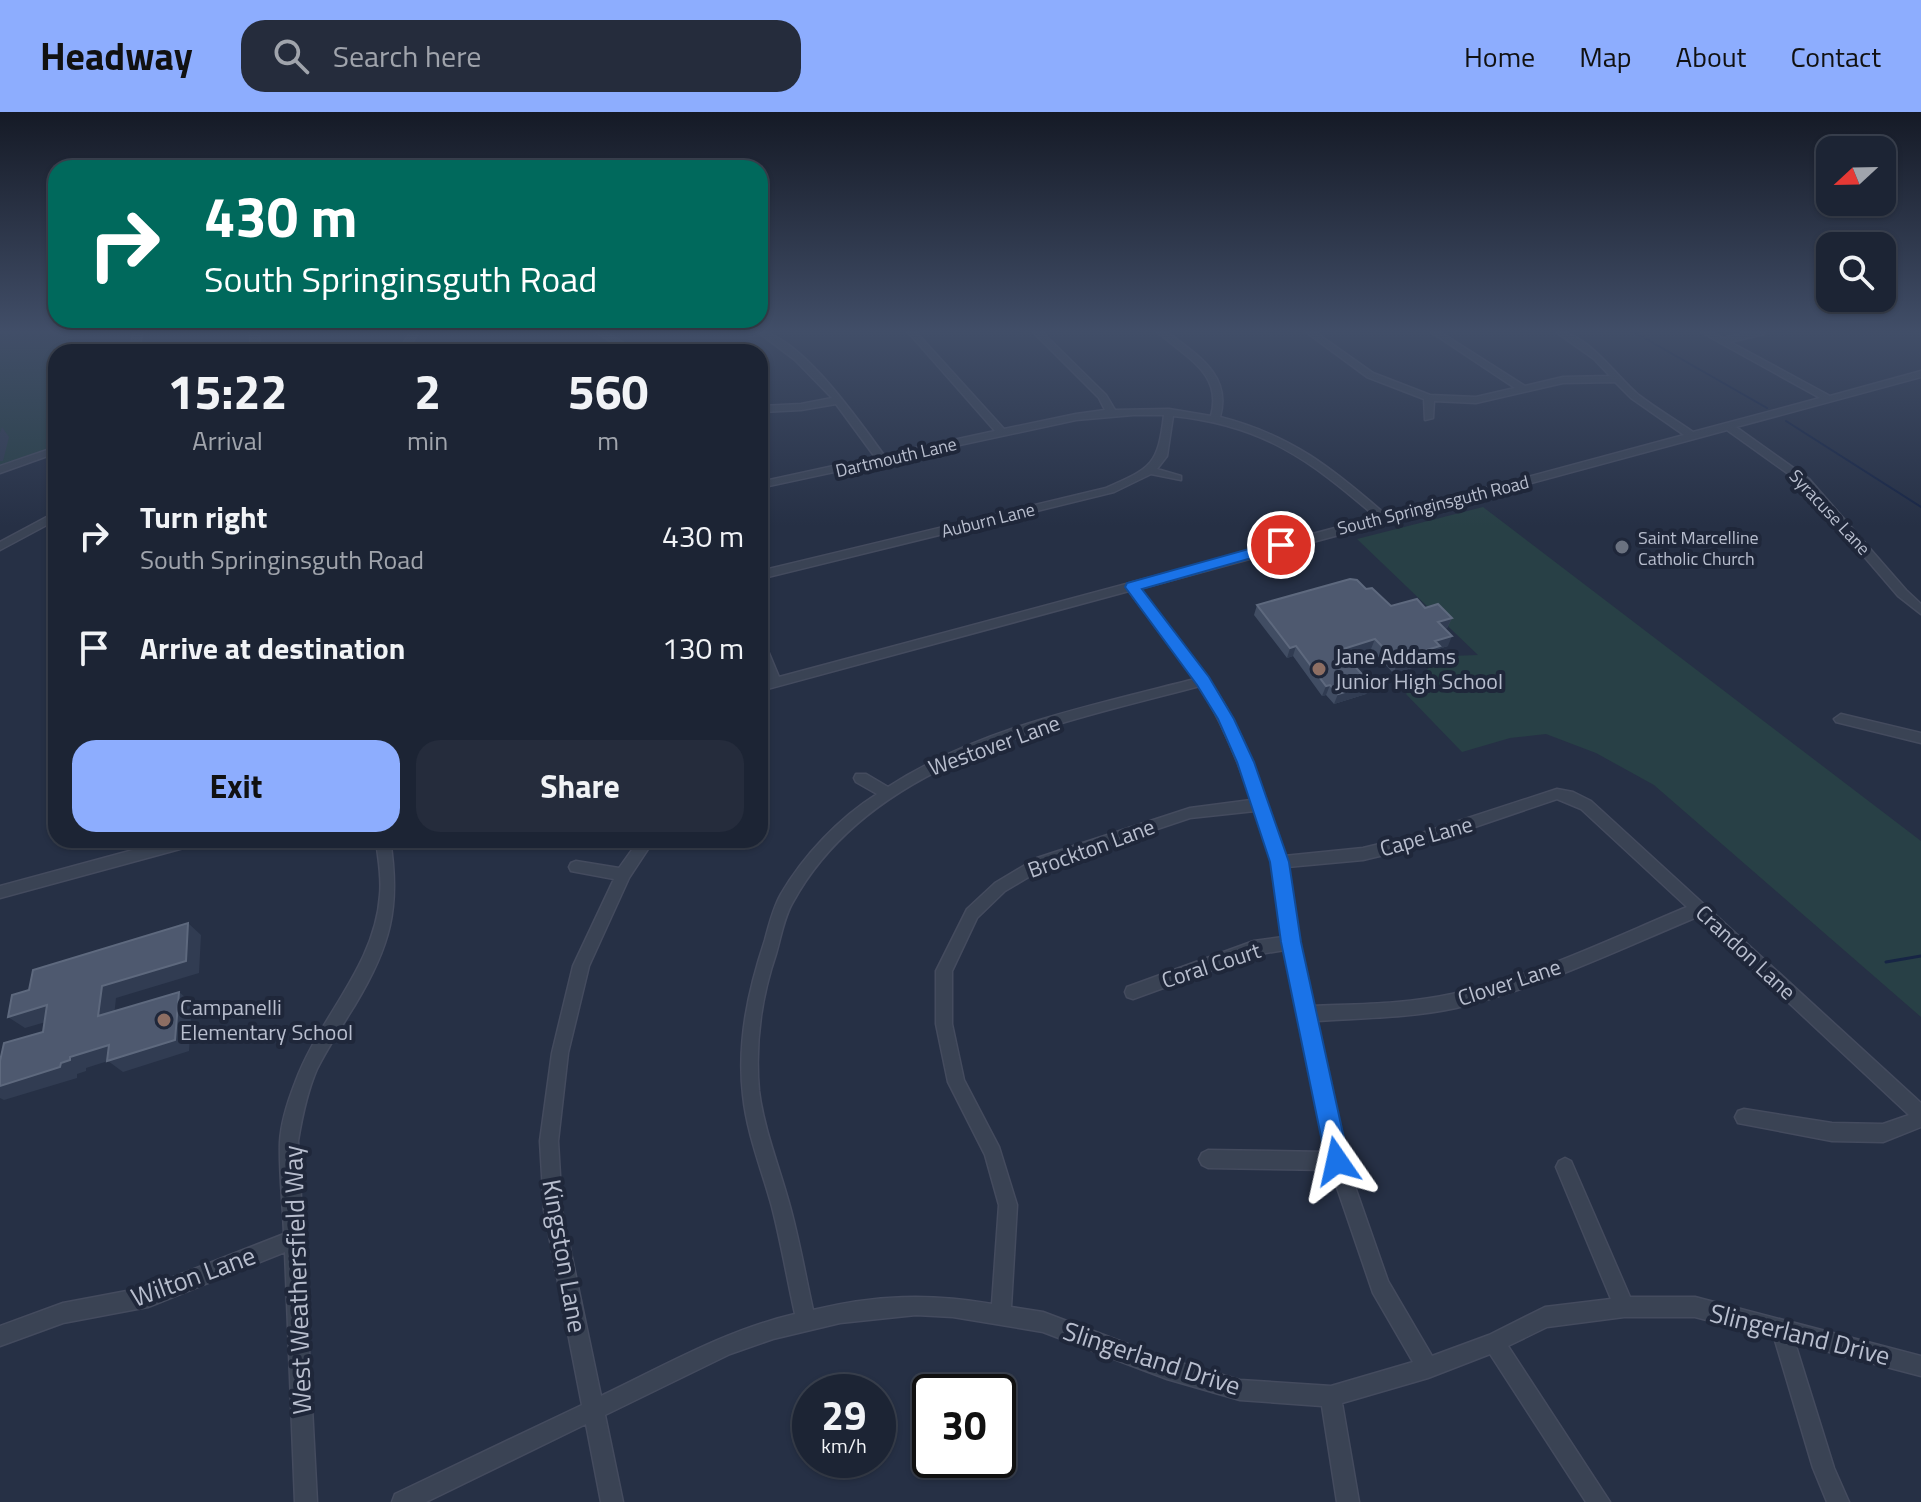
<!DOCTYPE html>
<html lang="en">
<head>
<meta charset="utf-8">
<style>
	:root { --surface:#1c2434; --page:#252c3c; --text:#f1f3f6; --muted:#a0a4ac; --line:#3a414f; --accent:#8dadfe }
	body { margin:0; font-family:"Titillium Web",sans-serif; background:var(--page); color:var(--text); height:100vh; display:flex; flex-direction:column; font-size:30px; white-space:nowrap }
	* { box-sizing:border-box; margin:0 }
	p { font-size:26px; color:var(--muted) }
	.icon { flex:none; width:44px; height:44px; fill:none; stroke:currentColor; stroke-width:2; stroke-linecap:round; stroke-linejoin:round }
	.map { position:relative; flex:1; overflow:hidden }
	.side { position:absolute; left:48px; top:232px; width:720px; height:504px; display:flex; flex-direction:column; background:var(--surface); border-radius:24px; box-shadow:0 2px 6px #0004,0 0 0 2px var(--line) }
	.side>* { flex:none }
	.hud { position:absolute; left:48px; top:48px; width:720px; height:168px; border-radius:24px; box-shadow:0 2px 6px #0004,0 0 0 2px var(--line); background:#00695c; color:#fff; overflow:hidden }
	.needle { width:52px; rotate:248deg }
	.buttons { position:absolute; left:1816px; top:24px; display:grid; gap:16px }
	.buttons a { display:grid; place-items:center; width:80px; height:80px; border-radius:16px; background:var(--surface); box-shadow:0 2px 6px #0004,0 0 0 2px var(--line); font-size:40px }
	.speed { position:absolute; left:792px; top:1262px; display:flex; gap:16px; font-size:40px; font-weight:700; text-align:center }
	.speed>* { display:grid; place-content:center; width:104px; height:104px; border-radius:50%; background:var(--surface); box-shadow:0 2px 6px #0004,0 0 0 2px var(--line); line-height:1 }
	.speed small { font-size:20px; font-weight:400 }
	.speed .limit { border:4px solid #111; border-radius:12px; background:#fff; color:#111 }
	.pin { position:absolute; display:grid; place-items:center; width:68px; height:68px; color:#fff; margin:-34px; border:4px solid #fff; border-radius:50%; box-shadow:0 2px 8px #0007 }
	.me { position:absolute; width:88px; margin:-44px; rotate:349deg; stroke-linejoin:round; filter:drop-shadow(0 0 6px #0008) }
	.turn { display:flex; align-items:center; gap:28px; height:168px; padding:0 24px; font-size:36px }
	.turn .icon { width:104px; height:104px; stroke-width:2.5 }
	.turn b { display:block; font-size:56px; line-height:68px }
	.eta { display:flex; justify-content:space-evenly; align-items:center; height:136px; text-align:center }
	.eta b { font-size:48px; font-weight:700; line-height:56px }
	.button { display:flex; gap:16px; margin-top:auto; padding:16px 24px }
	.button a { flex:1; height:92px; border-radius:24px; background:var(--accent); color:#111; font-size:32px; font-weight:700; line-height:92px; text-align:center }
	.button a+a { background:var(--page); color:var(--text) }
	ul { padding:0; list-style:none }
	li { display:flex; align-items:center; gap:24px; height:112px; padding:0 24px }
	li div { flex:1 }
	li b { display:block; font-size:30px }
	li em { font-style:normal }
	header { display:flex; align-items:center; gap:48px; box-sizing:border-box; height:112px; padding:0 40px; background:var(--accent); color:#111 }
	header strong { font-size:38px }
	nav { display:flex; gap:44px; margin-inline-start:auto; font-size:28px }
	.search { width:560px; height:72px; background:var(--page); display:flex; align-items:center; gap:20px; box-sizing:border-box; padding:0 28px; border-radius:24px; color:var(--muted); font-size:30px }
	.map>svg:first-child { display:block }
	.green { fill:#284046 }
	.lines { fill:none; stroke-linecap:round; stroke-linejoin:round }
	.stream-far1 { stroke:#172545; stroke-width:2 }
	.stream { stroke:#172545; stroke-width:3 }
	.minor-casing { stroke:#444b5e; stroke-width:3 }
	.minor { fill:#3a4354; fill-rule:evenodd }
	.wall { fill:#414d63 }
	.shaded-wall { fill:#313c52 }
	.building { fill:#4e596f; stroke:#5e697e; stroke-width:2 }
	.route { fill:#1a73e8; stroke:#114b97; stroke-width:2 }
	.worship-dot { fill:#6b7280; stroke:#1f273a; stroke-width:3 }
	.education-dot { fill:#8d6e63; stroke:#1f273a; stroke-width:3 }
	.labels { text-anchor:middle; dominant-baseline:central; stroke-width:8; stroke-linejoin:round; paint-order:stroke }
	.far-street-label { font-size:18px; fill:#b8bece; stroke:#1f273a }
	.far-poi-label { font-size:18px; fill:#b8bece; stroke:#1f273a; text-anchor:start }
	.poi-label { font-size:22px; fill:#b8bece; stroke:#1f273a; text-anchor:start }
	.street-label { font-size:22px; fill:#b8bece; stroke:#1f273a }
	.near-street-label { font-size:26px; fill:#b8bece; stroke:#1f273a }
</style>
</head>
<body>
<header>
<strong>Headway</strong>
<div class="search"><svg class="icon" aria-label="search" viewBox="0 0 24 24"><circle cx="10" cy="10" r="6"/><path d="M15 15l6 6"/></svg>Search here</div>
<nav><a>Home</a><a>Map</a><a>About</a><a>Contact</a></nav>
</header>
<div class="map">
<svg width="1921" height="1390" viewBox="0 0 1921 1390">
	<rect width="100%" height="100%" fill="#263045"/>
	<!-- green -->
	<path class="green" d="M0,220H80L67,233V240H56V334L0,354Z
		M1483,395L1921,729V905L1654,673L1596,641L1546,622L1510,626L1462,640L1406,582L1432,552L1451,544L1478,543L1357,427Z"/>
	<g class="lines">
		<!-- stream-far1 -->
		<path class="stream-far1" d="M1634,220L1767,296
			M1786,309L1921,395"/>
		<!-- stream -->
		<path class="stream" d="M1886,850L1921,844"/>
		<defs>
			<path id="minor" d="M134,220H142L139,240H129Z
				M250,220H258L261,240H251Z
				M411,220H419L408,237H450L455,240H397Z
				M596,220H606L638,240H627Z
				M758,220C798,220 861,312 884,343L995,319L908,220H916L1004,317L1076,302L1105,298L1099,286L1033,220H1042L1106,283L1115,298L1169,297L1211,304C1223,260 1184,245 1158,220H1167C1197,243 1232,263 1220,305C1291,323 1332,356 1386,403L1684,323L1631,286L1615,270L1563,271L1476,291L1434,289L1433,306L1425,308L1424,287L1367,265L1306,220H1315L1373,261L1430,283L1476,285L1515,276L1431,220H1440L1525,274L1563,265L1610,264L1594,247L1556,220C1586,218 1618,267 1640,284C1657,297 1676,308 1693,320L1820,286L1701,220H1711L1723,226L1751,220H1765L1764,222L1730,230L1830,284L1921,259V265L1736,315L1809,367L1906,478L1921,492V502L1898,484L1801,371L1727,318L1139,477C1171,519 1207,559 1232,606C1255,649 1268,698 1284,744L1363,736L1413,724L1557,677L1573,680L1591,689L1921,991V1015L1883,1030L1832,1029L1738,1011L1735,1005L1738,999L1744,997L1832,1011L1883,1012L1909,1003L1697,805C1618,838 1540,876 1456,896C1410,906 1362,906 1316,909L1346,1049L1388,1169L1432,1244L1489,1223L1545,1195L1611,1187L1556,1055L1559,1049L1565,1046L1571,1049L1630,1185H1695L1921,1244V1264L1795,1231L1834,1356L1849,1390H1827L1813,1356L1774,1225L1695,1205H1624L1547,1215L1508,1234L1610,1390H1586L1490,1242L1428,1266L1342,1291L1359,1390H1337L1322,1294L1240,1288L1167,1267L1043,1220L953,1205L916,1203L840,1211L773,1227L730,1242L605,1303L623,1390H601L586,1312L426,1390H392L395,1382L582,1293L544,1098L540,1029L552,941L573,854L614,767L571,759L569,755L571,751L576,749L619,756L639,728H654L629,766L589,854L568,941L558,1029L562,1098L601,1284C664,1254 726,1218 795,1202C787,1166 781,1130 772,1095C762,1058 747,1022 743,983C737,930 748,879 765,828C769,813 773,796 781,782C804,743 839,706 877,682L856,670L854,666L856,662H866L888,675C979,616 1090,594 1195,567L1129,479L760,579V571L768,568L760,549V530L766,534L779,565L1376,405C1310,348 1263,313 1173,304L1167,344L1157,357L1181,364V368L1151,362L1114,380L760,467V459L1106,376C1151,356 1158,354 1164,303H1133L1076,308L760,376V370L875,345L836,292L801,298L760,300V294L801,292L832,286L795,248ZM1200,574C1222,611 1238,648 1251,688L1190,696L1037,746L995,771L967,797L936,859V912L948,970L985,1043L999,1093L992,1192C929,1181 875,1183 813,1198C805,1162 799,1126 789,1091C779,1054 764,1018 759,979C755,933 761,886 776,842C781,825 784,805 793,790C871,648 1056,612 1200,574ZM1557,687L1581,697L1687,795C1610,827 1534,865 1452,882C1407,892 1359,892 1313,894L1299,830L1287,755L1363,748L1413,736ZM1255,699L1272,750L1283,825L1254,829L1127,875L1125,880L1127,885L1133,887L1254,843L1285,838L1326,1040L1208,1038L1202,1041L1199,1047L1202,1053L1208,1056L1331,1058L1373,1181L1413,1250L1331,1274L1240,1268L1167,1247L1043,1200L1011,1195L1017,1093L999,1035L964,968L952,912V859L977,806L1005,779L1047,754L1190,706Z
				M56,335V341L0,361V354Z
				M56,400V408L0,438V430Z
				M1841,602L1921,621V631L1836,610L1834,607Z
				M170,728H198L196,732L191,734L0,786V774Z
				M376,728H390C401,796 390,835 355,893C342,914 328,935 317,957C307,980 302,1005 298,1029L317,1390H295L285,1140L148,1195L63,1211L0,1234V1214L63,1191L148,1175L284,1122C283,1091 279,1060 280,1030C281,1010 288,989 295,971C319,905 375,855 380,783C382,764 378,746 376,728Z"/>
		</defs>
		<!-- minor casing -->
		<use href="#minor" class="minor-casing"/>
		<!-- minor -->
		<use href="#minor" class="minor"/>
	</g>
	<!-- wall -->
	<path class="wall" d="M1366,477L1391,494L1452,506L1447,516L1445,517L1448,534L1438,537L1435,544L1414,550L1412,556L1393,561L1371,537L1346,545L1371,572L1366,582L1334,592L1326,583L1322,584L1293,544L1287,546L1254,503L1257,493Z"/>
	<!-- shaded-wall -->
	<path class="shaded-wall" d="M2,315L9,325L3,349H0V321Z
		M1452,506L1447,516L1433,520L1438,510Z
		M1452,524L1448,534L1438,537L1435,544L1414,550L1412,556L1393,561L1398,551L1413,542L1435,529Z
		M1375,527L1371,537L1336,548L1340,538Z
		M1296,534L1293,544L1287,546L1290,536Z
		M1371,572L1366,582L1334,592L1338,582Z
		M1330,573L1326,583L1322,584L1326,574Z
		M188,811L201,823L199,861L116,886L113,915L98,904L102,874Z
		M179,880L192,891L189,939L123,960L108,949L86,956V959L77,962V966L4,988L0,986V974L61,951Z
		M47,893L63,905L25,916L8,905Z"/>
	<!-- building -->
	<path class="building" d="M1350,467L1357,468L1366,477L1372,476L1391,494L1417,487L1425,496L1438,492L1452,506L1438,510L1452,524L1435,529L1440,534L1413,542L1416,546L1398,551L1375,527L1340,538L1371,572L1338,582L1330,573L1326,574L1296,534L1290,536L1257,493Z
		M188,811L186,849L102,874L98,904L179,880L175,928L107,949L109,933L70,945V948L61,951L60,955L0,974V949L4,931L43,920L47,893L8,905L12,883L29,878L33,858Z"/>
	<!-- sky -->
	<linearGradient id="sky" x2="0" y2="1"><stop stop-color="#151a26"/><stop offset="0.53" stop-color="#414e68"/><stop offset="1" stop-color="#414e68" stop-opacity="0"/></linearGradient>
	<rect width="1921" height="414" fill="url(#sky)"/>
	<!-- route -->
	<path class="route" d="M1281,428L1287,430V436L1142,477L1209,565L1234,607L1254,650L1289,750L1301,830L1349,1049L1345,1058L1337,1061L1329,1058L1326,1049L1281,830L1270,750L1237,650L1218,607L1197,573L1125,475L1127,471Z"/>
	<!-- markers -->
	<circle class="worship-dot" cx="1622" cy="435" r="8"/>
	<g class="education-dot">
		<circle cx="1319" cy="557" r="8"/>
		<circle cx="164" cy="908" r="8"/>
	</g>
	<g class="labels">
		<!-- far-street labels -->
		<g class="far-street-label">
			<text transform="translate(896 345) rotate(-13)">Dartmouth Lane</text>
			<text transform="translate(1433 393) rotate(-14)">South Springinsguth Road</text>
			<text transform="translate(1830 400) rotate(47)">Syracuse Lane</text>
			<text transform="translate(988 408) rotate(-14)">Auburn Lane</text>
		</g>
		<!-- far-poi labels -->
		<g class="far-poi-label">
			<text x="1638" y="425">Saint Marcelline<tspan x="1638" dy="21">Catholic Church</tspan></text>
		</g>
		<!-- poi labels -->
		<g class="poi-label">
			<text x="1335" y="544">Jane Addams<tspan x="1335" dy="25">Junior High School</tspan></text>
			<text x="180" y="895">Campanelli<tspan x="180" dy="25">Elementary School</tspan></text>
		</g>
		<!-- street labels -->
		<g class="street-label">
			<text transform="translate(994 633) rotate(-20)">Westover Lane</text>
			<text transform="translate(1426 724) rotate(-16)">Cape Lane</text>
			<text transform="translate(1091 736) rotate(-20)">Brockton Lane</text>
			<text transform="translate(1746 840) rotate(43)">Crandon Lane</text>
			<text transform="translate(1211 853) rotate(-18)">Coral Court</text>
			<text transform="translate(1509 870) rotate(-18)">Clover Lane</text>
		</g>
		<!-- near-street labels -->
		<g class="near-street-label">
			<text transform="translate(565 1144) rotate(80)">Kingston Lane</text>
			<text transform="translate(193 1164) rotate(-20)">Wilton Lane</text>
			<text transform="translate(297 1168) rotate(-92)">West Weathersfield Way</text>
			<text transform="translate(1800 1222) rotate(14)">Slingerland Drive</text>
			<text transform="translate(1152 1246) rotate(18)">Slingerland Drive</text>
		</g>
	</g>
</svg>
<div class="buttons">
<a><svg class="needle" viewBox="-14 -14 28 28"><path d="M0-13l5 13h-10z" fill="#e53935"/><path d="M0 13l5-13h-10z" fill="#a0a4ac"/></svg></a>
<a><svg class="icon" aria-label="search" viewBox="0 0 24 24"><circle cx="10" cy="10" r="6"/><path d="M15 15l6 6"/></svg></a>
</div>
<div class="speed"><div>29<small>km/h</small></div><div class="limit">30</div></div>
<div class="pin" style="left:1281px;top:433px;background:#d93025"><svg class="icon" aria-label="arrive" viewBox="0 0 24 24"><path d="M6 21V4h12l-3 4 3 4H6"/></svg></div>
<svg class="me" style="left:1337px;top:1049px" viewBox="-20 -20 40 40"><path d="M0-17L14 15 0 8-14 15z" fill="#1a73e8" stroke="#fff" stroke-width="4"/></svg>
<div class="hud">
<div class="turn"><svg class="icon" aria-label="right" viewBox="0 0 24 24"><path d="M7 20v-9h11M14 6l5 5-5 5"/></svg><div><b>430 m</b>South Springinsguth Road</div></div>
</div>
<section class="side">
<div class="eta">
<div><b>15:22</b><p>Arrival</p></div>
<div><b>2</b><p>min</p></div>
<div><b>560</b><p>m</p></div>
</div>
<ul>
<li><svg class="icon" aria-label="right" viewBox="0 0 24 24"><path d="M7 20v-9h11M14 6l5 5-5 5"/></svg><div><b>Turn right</b><p>South Springinsguth Road</p></div><em>430 m</em></li>
<li><svg class="icon" aria-label="arrive" viewBox="0 0 24 24"><path d="M6 21V4h12l-3 4 3 4H6"/></svg><div><b>Arrive at destination</b></div><em>130 m</em></li>
</ul>
<div class="button"><a>Exit</a><a>Share</a></div>
</section>
</div>
</body>
</html>
